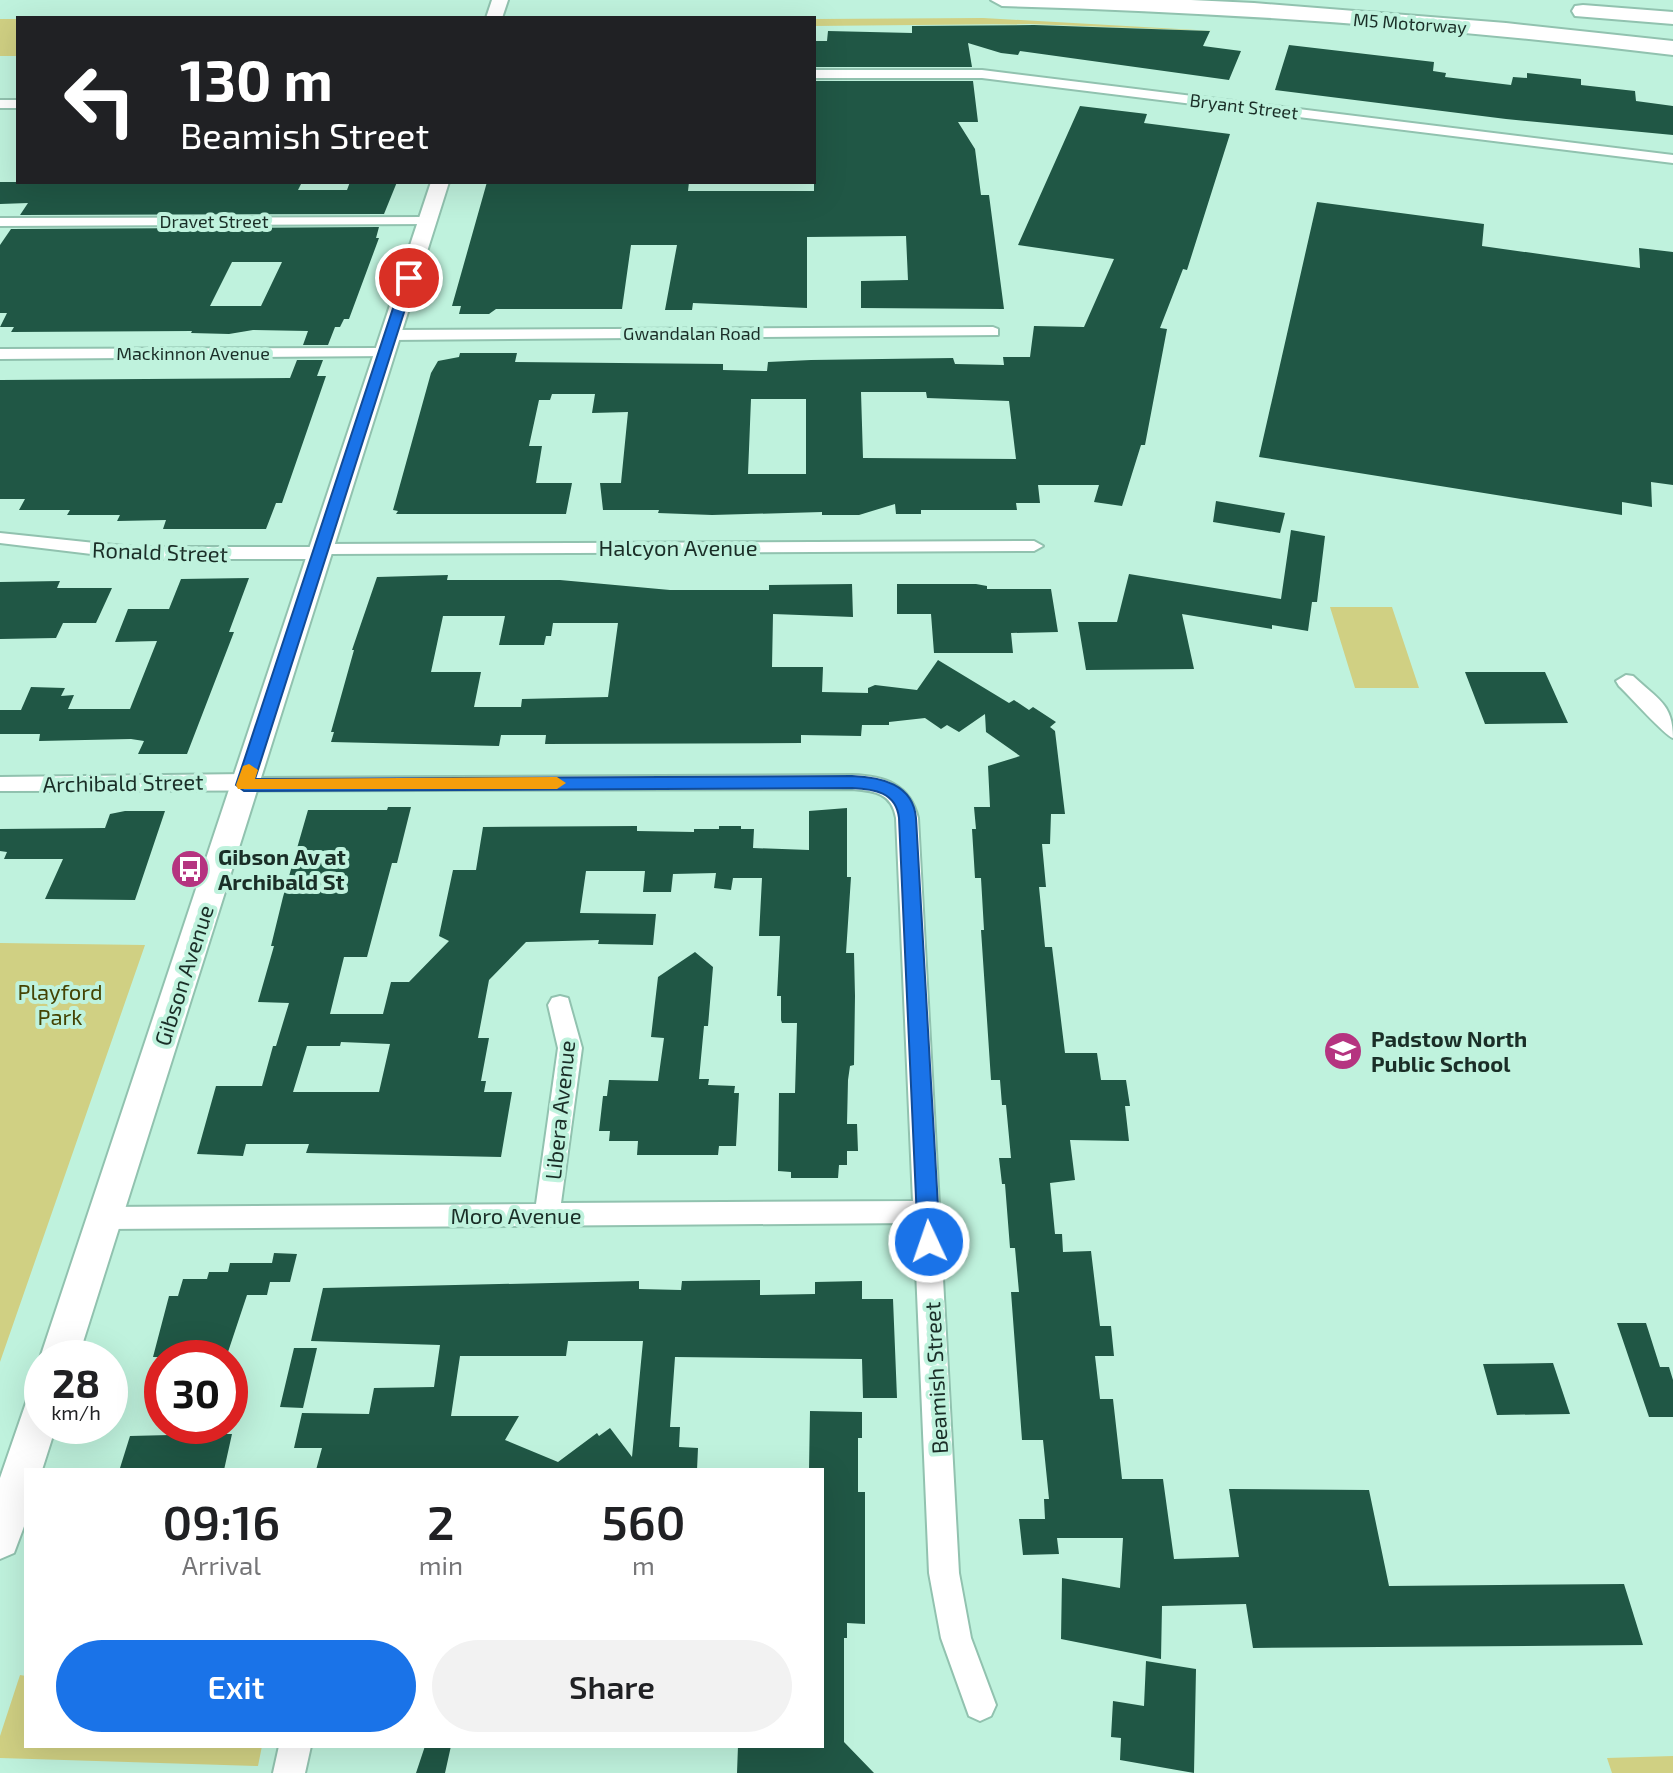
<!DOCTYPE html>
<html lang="en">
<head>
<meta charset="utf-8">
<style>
	:root { --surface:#fff; --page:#f2f2f2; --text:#202124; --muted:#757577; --accent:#1a73e8 }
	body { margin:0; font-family:"Exo 2",sans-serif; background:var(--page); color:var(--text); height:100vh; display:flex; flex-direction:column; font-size:30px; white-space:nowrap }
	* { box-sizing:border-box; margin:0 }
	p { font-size:26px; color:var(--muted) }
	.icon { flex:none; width:44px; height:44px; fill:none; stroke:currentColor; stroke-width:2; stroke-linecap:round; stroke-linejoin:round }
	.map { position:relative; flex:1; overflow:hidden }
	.sheet { position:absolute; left:24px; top:1468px; width:800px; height:280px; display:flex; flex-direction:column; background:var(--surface); border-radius:0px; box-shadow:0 8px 32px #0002 }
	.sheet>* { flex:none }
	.banner { position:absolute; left:16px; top:16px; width:800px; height:168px; border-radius:0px; box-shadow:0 8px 32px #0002; background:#202124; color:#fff; overflow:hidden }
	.speed { position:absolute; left:24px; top:1340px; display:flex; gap:16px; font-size:40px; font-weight:700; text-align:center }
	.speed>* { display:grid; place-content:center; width:104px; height:104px; border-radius:50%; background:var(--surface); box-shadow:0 8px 32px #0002; line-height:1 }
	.speed small { font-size:20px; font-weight:400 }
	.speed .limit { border:12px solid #d22; background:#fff; color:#111 }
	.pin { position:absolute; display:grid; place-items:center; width:68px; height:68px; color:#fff; margin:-34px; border:4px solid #fff; border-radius:50%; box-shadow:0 2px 8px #0007 }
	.me { position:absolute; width:88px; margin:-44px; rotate:357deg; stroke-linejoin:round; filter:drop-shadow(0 0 6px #0008) }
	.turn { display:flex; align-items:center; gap:28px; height:168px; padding:0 32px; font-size:36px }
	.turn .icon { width:104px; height:104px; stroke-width:2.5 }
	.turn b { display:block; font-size:56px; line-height:68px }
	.eta { display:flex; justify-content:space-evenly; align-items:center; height:136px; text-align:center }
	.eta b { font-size:48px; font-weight:600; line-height:56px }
	.primary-button { display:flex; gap:16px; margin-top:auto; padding:16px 32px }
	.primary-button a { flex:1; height:92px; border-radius:48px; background:var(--accent); color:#fff; font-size:32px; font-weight:600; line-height:92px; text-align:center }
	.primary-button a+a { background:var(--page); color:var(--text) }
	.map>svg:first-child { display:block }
	.green { fill:#d0d083 }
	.building { fill:#205745; fill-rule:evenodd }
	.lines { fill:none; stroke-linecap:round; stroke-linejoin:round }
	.street-casing { stroke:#91c2af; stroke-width:4 }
	.secondary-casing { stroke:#91c2af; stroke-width:4 }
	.highway-casing { stroke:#91c2af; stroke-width:4 }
	.street { fill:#fff; fill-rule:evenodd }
	.secondary { fill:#fff; fill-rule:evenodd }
	.highway { fill:#fff; fill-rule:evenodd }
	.route { fill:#1a73e8; stroke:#114b97; stroke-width:2 }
	.slow { fill:#f59e0b }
	.labels { text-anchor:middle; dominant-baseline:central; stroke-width:8; stroke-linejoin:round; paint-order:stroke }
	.far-street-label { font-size:18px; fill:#1a2e27; stroke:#bff2dd }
	.street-label { font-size:22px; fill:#1a2e27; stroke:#bff2dd }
	.poi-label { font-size:22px; font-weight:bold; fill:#1a2e27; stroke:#bff2dd; text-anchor:start }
	.park-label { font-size:22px; fill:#444303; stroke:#bff2dd }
</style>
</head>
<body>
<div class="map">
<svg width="1673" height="1773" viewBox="0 0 1673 1773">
	<rect width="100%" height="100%" fill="#bff2dd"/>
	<!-- green -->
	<path class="green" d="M983,18L1214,31L1030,24L814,26V19Z
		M0,19H18V56H0Z
		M1330,607H1392L1419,688H1355Z
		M0,943L145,945L0,1362Z
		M20,1675L26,1676V1746H262L258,1766L0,1758V1736Z
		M1673,1756V1773H1612L1607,1758Z"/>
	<!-- building -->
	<path class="building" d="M1034,25L1210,31L1203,46L1241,51L1229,80L1020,51L1018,55L1001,53L968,43L972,67H814V41H827L828,31L912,33V26Z
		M1289,45L1434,62L1433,71L1446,73L1445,77L1511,85L1513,77L1527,78V73L1581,79V85L1635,91L1636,101L1673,106V135L1506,119L1275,90Z
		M814,81H973L978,122H958L975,149L981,195H989L1004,309L861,308V281L908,280L906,236L807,237V308L693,303L692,310H665L677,245H631L622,309H496L489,314H459L461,306H452L487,182H534V184L689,182L688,191H814Z
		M1080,106L1147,114L1144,123L1230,134L1187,270L1183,269L1160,328L1167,329L1145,445H1141L1122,506L1094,502L1099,485H1038L1040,503H1016L1017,510H921V514H896L895,504L859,515H822V512L712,515L658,513L659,510H603L600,483H621L628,412L592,413L595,394H552L550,400H539L529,446H542L536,483H572L566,514H396L398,511L393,510L431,373L438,361L459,357L460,353H517L515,362L723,364V370L767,371L768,362L811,360L953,358L955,364L1004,365L1003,357H1030L1034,326L1084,327L1114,259L1018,245ZM861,392H926L927,398L1009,401L1016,459L863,458ZM751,399H806V474H748Z
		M0,182H302L298,190H347L350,182H397L384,214L20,215L28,203L0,204Z
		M1317,202L1484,224L1482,246L1640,268L1639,248L1673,252V485L1651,482L1652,507L1622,502V515L1259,457Z
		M379,227L376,238H379L349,319H344L340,327H335L328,345H303L308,331L253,330L229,334L191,333L192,331L11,332L14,327H0L7,313H0V245L11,229ZM232,262H282L261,306H210Z
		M297,360H323L317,376H326L282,503H276L266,529H163L166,520L117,521L120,515H67L70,510H19L25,499H0V380L290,378Z
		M1216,501L1285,513L1280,533L1213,522Z
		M1291,530L1325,536L1317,602H1312L1308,631L1272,625V629L1182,614L1194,669L1086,670L1078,622H1117L1129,574L1281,599Z
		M448,575L447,580H560L670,590H769V585L852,584L853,617L773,614L772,667H823L822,692L868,693V688L875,685L917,690L938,660L1009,703L1014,700L1029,710L1033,707L1056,722L1050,727L1055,731L1065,814H1051L1050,844H1042L1046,887H1039L1045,947H1052L1065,1053H1097L1101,1080H1126L1130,1106H1125L1129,1141L1070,1140L1075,1180L1050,1183L1055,1234H1062L1063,1252L1091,1251L1100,1326H1111L1114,1356H1095L1100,1399H1113L1122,1479H1163L1174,1559L1239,1557L1229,1489L1369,1490L1389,1586L1624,1584L1643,1645L1253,1648L1246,1604L1162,1606L1161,1659L1061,1639L1062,1578L1120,1588L1123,1538H1057L1059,1554L1023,1555L1019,1519H1045L1044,1499H1049L1043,1440H1022L1011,1292H1019L1015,1248H1010L1005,1184H1002L999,1158H1011L1006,1105H1002L1000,1080H991L981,930H984L981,878H975L972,829H976L974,807H990L988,766L1020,756L986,732L985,714L959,732L947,725L941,729L925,718L889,722V725H862L861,736L801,735V743L545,744L546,735H501L499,746L331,742L334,732H331L354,650H352L377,577ZM443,616H505L499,645H544L546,636H551L553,623H618L608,697L522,699L521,707H474L481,672H431Z
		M249,578L229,632H234L187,754H138L144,741L131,739L39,741L40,734H0V710H21L31,687L65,688L61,696L74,695L68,709H130L157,641L115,642L128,609H169L181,579Z
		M60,581L57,588H112L96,623H63L56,638L0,639V582Z
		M897,584H976L987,586V589H1051L1058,632L1011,633L1013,653H934L931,614H897Z
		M1465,672H1545L1568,723L1485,724Z
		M388,807H411L397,863H392L367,957H344L330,1014H383L391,982H409L449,941L439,936L453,870H476L483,827L637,826V831L694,832V829H719V826H741V829H754L753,848L809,850V811L847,808V877H851L846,953H854L855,996L854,1065L850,1066L848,1080L847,1124H857L858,1151H847V1165H839L838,1178H791V1172L778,1171L779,1093H795L797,1023H782L781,1020V996H777L780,936H759L762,878H733L731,890L714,888L716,873L673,874L671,892H643L645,871H586L580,913L656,914L653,945L598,944L599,940L526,942L489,980L478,1038H489L481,1081H486L484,1092H512L501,1157L306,1153L309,1144H246L243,1156L197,1154L216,1086H262L273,1046H276L289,1003L258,1002L274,946H271L283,897L308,810H387ZM341,1042L390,1044L379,1092H293L307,1046H340Z
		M125,811H165L135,900L45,899L63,859H4L7,852L0,851V829L105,828L110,814Z
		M695,952L713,967L708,1026H704L699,1079H709L708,1085L735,1086L734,1093H739L736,1146H719L718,1155H637L638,1141H609L610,1131H599L603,1096H607L609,1080L658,1081L664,1038L651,1037L658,977Z
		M274,1253L297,1254L290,1282H270L267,1295H247L226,1358L153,1357L169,1296H178L183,1279H207L209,1272H228L230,1263H272Z
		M760,1280V1295L815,1294V1282L862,1281V1299H893L897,1398H863L862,1359L675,1357L670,1427H680L679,1447L698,1448L697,1470H316L322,1448H294L302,1413L369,1414L374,1388L434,1387L440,1345L311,1341L323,1288L639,1281V1289L681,1290L682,1281ZM568,1341H643L632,1457L610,1428L599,1436L597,1433L558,1462L505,1440L519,1416H451L460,1356H566Z
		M1617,1323H1646L1660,1367H1669L1673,1380V1417H1649Z
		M294,1348H317L303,1408L280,1407Z
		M1553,1363L1570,1414L1497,1415L1483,1364Z
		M810,1411L862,1412V1438H858V1492H865V1624L847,1623V1638H844V1742L874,1773H737L738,1746H822V1470H809Z
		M210,1434H232L224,1470L120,1468L130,1436Z
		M1146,1661L1196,1669L1194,1773L1120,1760L1121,1738L1111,1737L1113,1701L1144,1706Z
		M425,1746H451L445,1773H416Z"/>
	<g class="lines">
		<defs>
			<path id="street" d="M814,70H982L1673,155V163L982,78H814Z
				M0,100H18V108H0Z
				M427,217L432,218V224L0,226V218Z
				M993,327L998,329V335L391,340L383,335L391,330Z
				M385,348L393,353L391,356L0,359V349Z
				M0,533L133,547H314L322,544L1034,541L1043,546L1034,551L328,554L320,559H133L0,543Z
				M1626,675L1633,676C1657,699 1673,703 1673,738C1665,736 1629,695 1619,686L1616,681Z
				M246,774L254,778L852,775C884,776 910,784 918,818L959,1573L971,1638L996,1705L991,1716L980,1721L969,1716L941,1638L929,1573L914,1223L105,1229L96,1226L92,1218L96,1210L105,1207L536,1204L558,1048L548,1005L552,998L560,996L568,998L582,1048L561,1203L913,1201L896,818C892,793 875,791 852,789L0,791V777Z
				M279,1746H311L305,1773H273Z"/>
			<path id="secondary" d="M492,0H508L502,18H486Z
				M431,182H449L78,1358H42V1362L40,1358Z
				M42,1392V1426H56L42,1470H26V1521L14,1553L0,1559V1478L28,1397Z"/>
			<path id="highway" d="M991,0H1191L1254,3L1506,23L1673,41V55C1450,28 1227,12 1002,6Z
				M1583,5L1673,12V24L1575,16L1572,11L1575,6Z"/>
		</defs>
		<!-- street casing -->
		<use href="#street" class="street-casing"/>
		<!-- secondary casing -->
		<use href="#secondary" class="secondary-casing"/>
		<!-- highway casing -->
		<use href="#highway" class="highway-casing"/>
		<!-- street -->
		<use href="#street" class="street"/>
		<!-- secondary -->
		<use href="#secondary" class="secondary"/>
		<!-- highway -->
		<use href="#highway" class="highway"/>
	</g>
	<!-- route -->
	<path class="route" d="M409,274L415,278L255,779L852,776C881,777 913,784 916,818L940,1242L936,1249L929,1252L921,1249L918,1242L899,818C896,792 874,789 852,788L244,791L236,785L403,278Z"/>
	<!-- slow -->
	<path class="slow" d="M249,764L258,770L255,779L557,777L566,783L557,789H238L236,785L243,766Z"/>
	<!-- icons -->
	<defs>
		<symbol id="bus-disc" viewBox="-11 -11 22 22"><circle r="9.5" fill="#b53480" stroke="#bff2dd"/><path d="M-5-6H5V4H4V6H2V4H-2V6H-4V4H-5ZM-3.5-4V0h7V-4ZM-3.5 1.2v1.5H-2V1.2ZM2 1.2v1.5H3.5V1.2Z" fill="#fff"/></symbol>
		<symbol id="school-disc" viewBox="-11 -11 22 22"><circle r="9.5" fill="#b53480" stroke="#bff2dd"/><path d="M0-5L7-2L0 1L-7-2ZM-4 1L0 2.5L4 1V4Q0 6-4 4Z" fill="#fff"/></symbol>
	</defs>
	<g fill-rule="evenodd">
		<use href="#bus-disc" x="168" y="847" width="44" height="44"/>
		<use href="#school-disc" x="1321" y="1029" width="44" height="44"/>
	</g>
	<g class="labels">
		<!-- far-street labels -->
		<g class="far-street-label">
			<text transform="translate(1410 23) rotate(4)">M5 Motorway</text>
			<text transform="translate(1244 106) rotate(7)">Bryant Street</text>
			<text x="214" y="221">Dravet Street</text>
			<text x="692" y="333">Gwandalan Road</text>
			<text x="193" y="353">Mackinnon Avenue</text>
		</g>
		<!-- street labels -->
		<g class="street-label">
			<text x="678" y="547">Halcyon Avenue</text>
			<text transform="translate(160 551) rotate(2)">Ronald Street</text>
			<text transform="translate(123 782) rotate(-1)">Archibald Street</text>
			<text transform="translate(183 975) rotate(-72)">Gibson Avenue</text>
			<text transform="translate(559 1110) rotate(-84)">Libera Avenue</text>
			<text x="516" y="1215">Moro Avenue</text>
			<text transform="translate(935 1378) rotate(-93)">Beamish Street</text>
		</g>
		<!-- poi labels -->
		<g class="poi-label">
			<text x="218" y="856">Gibson Av at<tspan x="218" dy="25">Archibald St</tspan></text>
			<text x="1371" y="1038">Padstow North<tspan x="1371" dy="25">Public School</tspan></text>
		</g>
		<!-- park labels -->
		<g class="park-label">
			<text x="60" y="991">Playford<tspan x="60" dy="25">Park</tspan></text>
		</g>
	</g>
</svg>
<div class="speed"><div>28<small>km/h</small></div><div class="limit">30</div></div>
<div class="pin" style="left:409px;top:278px;background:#d93025"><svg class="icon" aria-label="arrive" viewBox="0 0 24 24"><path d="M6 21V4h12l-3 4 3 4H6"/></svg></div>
<svg class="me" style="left:929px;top:1242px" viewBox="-20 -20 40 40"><circle r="17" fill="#1a73e8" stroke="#fff" stroke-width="3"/><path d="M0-11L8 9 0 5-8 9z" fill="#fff"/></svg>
<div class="banner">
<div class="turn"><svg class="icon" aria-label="left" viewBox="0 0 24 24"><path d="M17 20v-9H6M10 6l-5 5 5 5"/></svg><div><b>130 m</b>Beamish Street</div></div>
</div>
<section class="sheet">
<div class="eta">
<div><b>09:16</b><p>Arrival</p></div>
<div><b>2</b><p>min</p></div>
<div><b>560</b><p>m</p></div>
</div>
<div class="primary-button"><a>Exit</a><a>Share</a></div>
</section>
</div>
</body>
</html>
